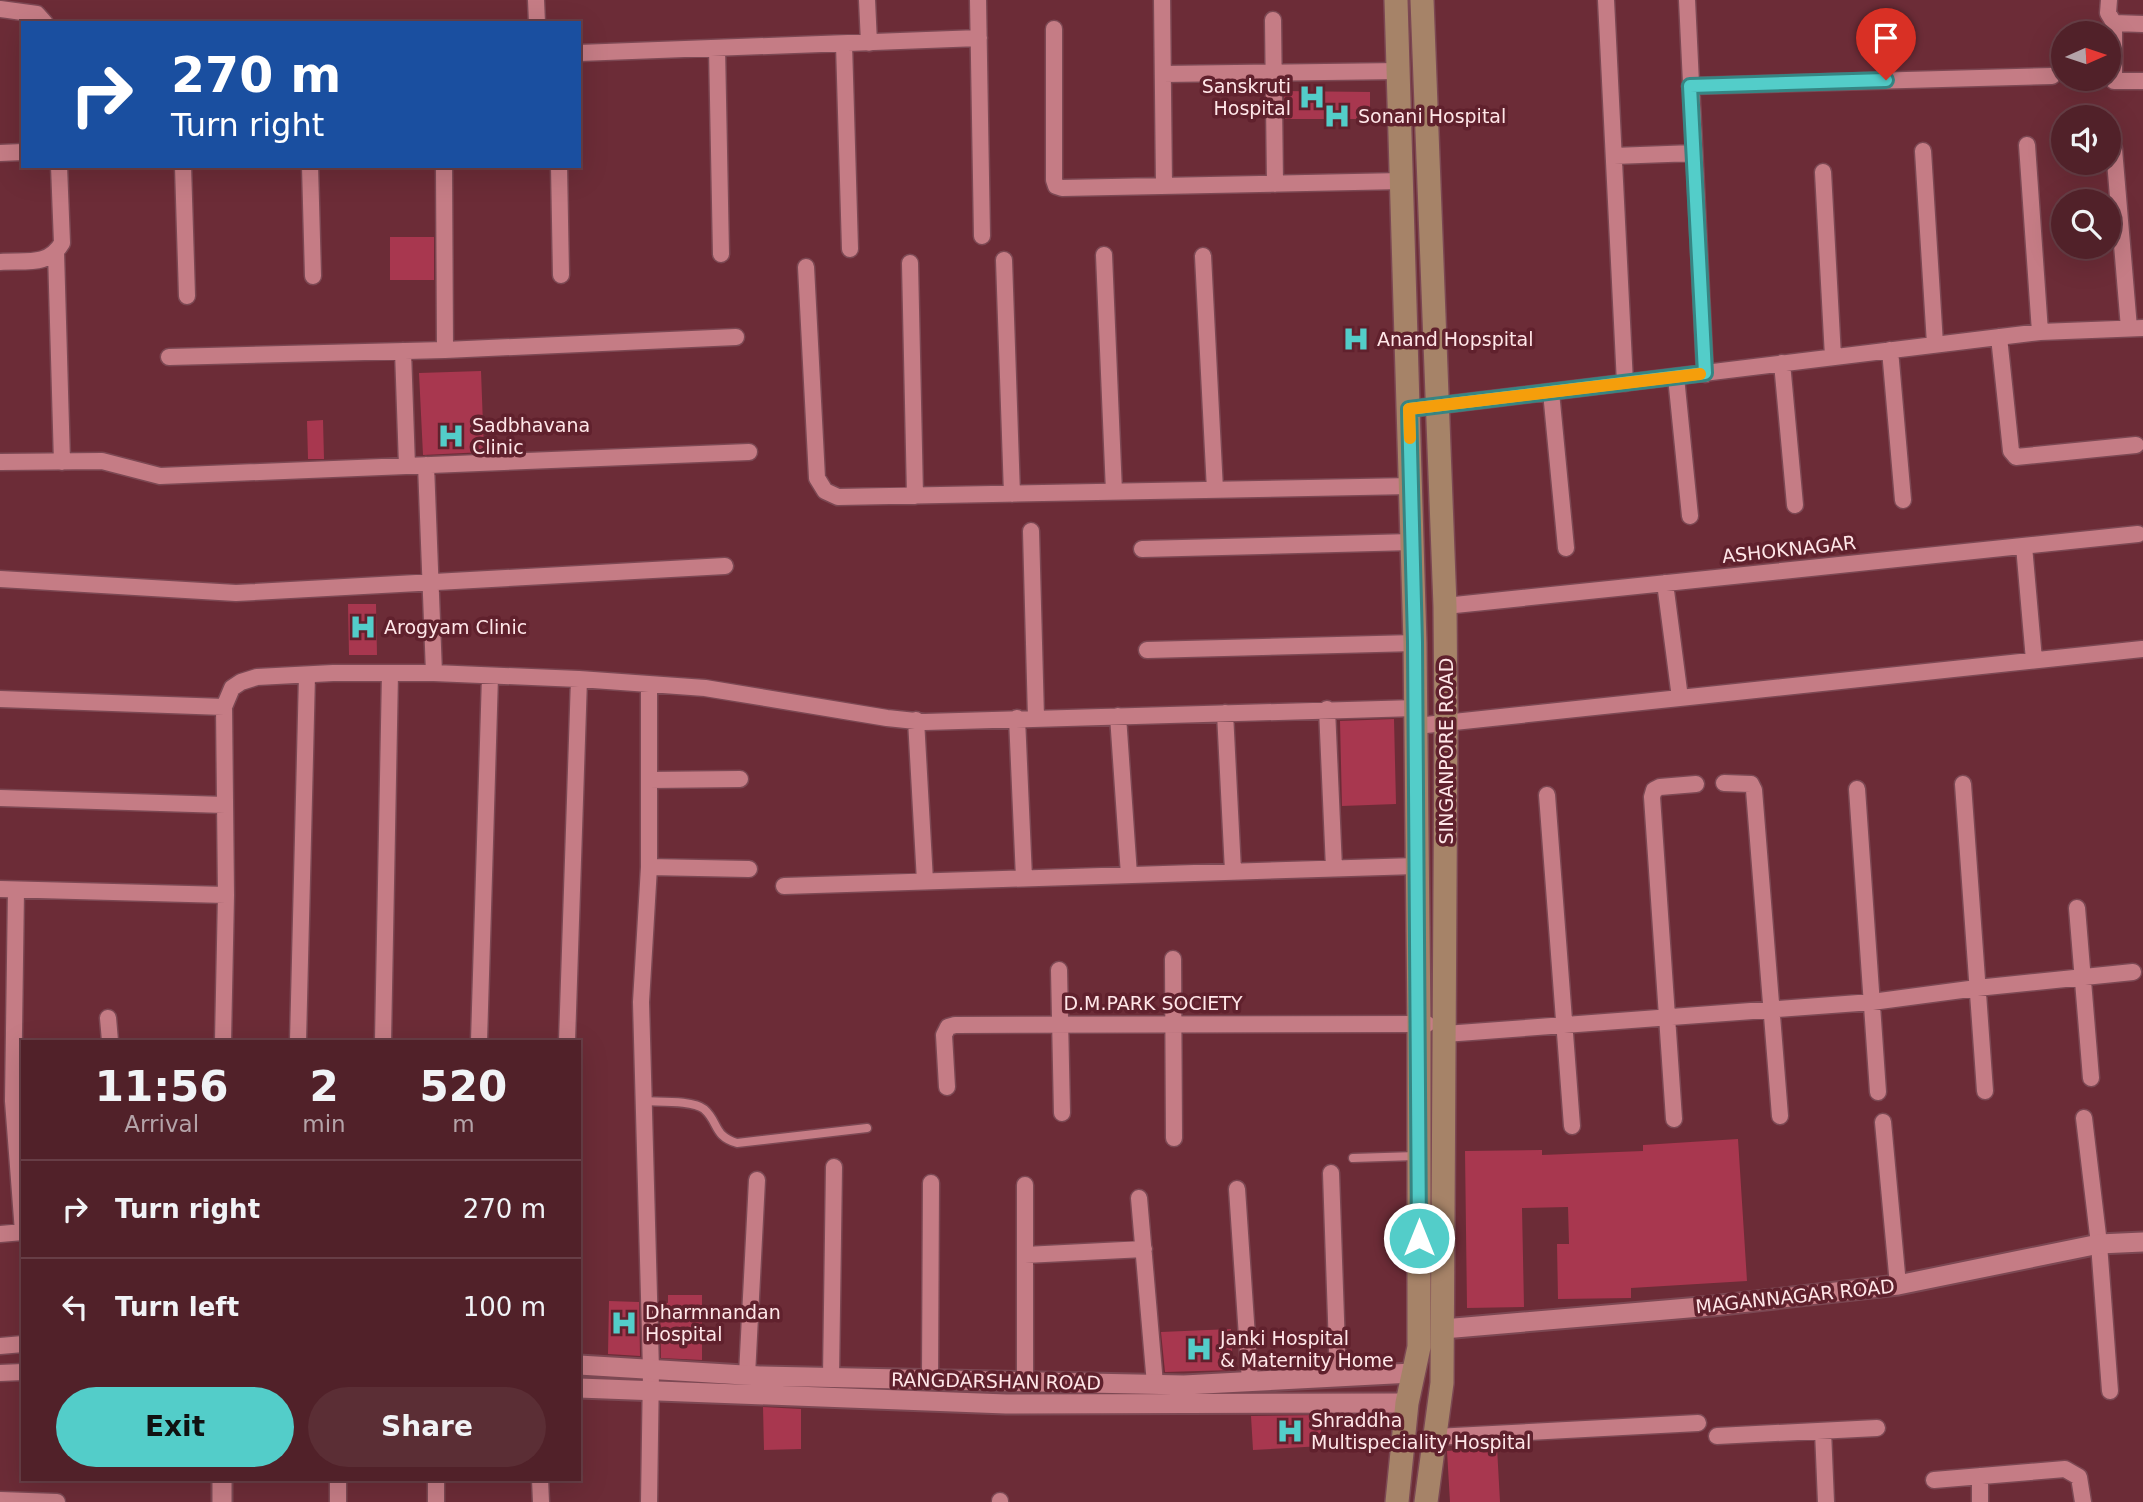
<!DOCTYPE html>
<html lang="en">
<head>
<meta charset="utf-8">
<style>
	:root { --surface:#512129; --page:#5b2e35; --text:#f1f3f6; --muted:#b4a3a8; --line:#673e46; --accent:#53cdc9 }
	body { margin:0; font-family:"DejaVu Sans",sans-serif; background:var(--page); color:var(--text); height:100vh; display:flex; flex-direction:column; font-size:26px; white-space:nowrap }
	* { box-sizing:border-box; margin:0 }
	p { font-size:23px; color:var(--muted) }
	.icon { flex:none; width:38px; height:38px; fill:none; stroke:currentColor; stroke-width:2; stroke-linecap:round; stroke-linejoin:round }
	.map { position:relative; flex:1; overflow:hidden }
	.side { position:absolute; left:21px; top:1040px; width:560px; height:441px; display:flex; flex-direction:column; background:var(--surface); border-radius:0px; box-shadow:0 7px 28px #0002,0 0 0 2px var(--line) }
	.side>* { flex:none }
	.hud { position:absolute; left:21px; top:21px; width:560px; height:147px; border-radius:0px; box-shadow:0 7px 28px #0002,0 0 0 2px var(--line); background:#1a4fa0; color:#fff; overflow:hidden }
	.needle { width:46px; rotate:87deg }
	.controls { position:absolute; left:2051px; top:21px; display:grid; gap:14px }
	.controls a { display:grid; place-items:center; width:70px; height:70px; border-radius:50%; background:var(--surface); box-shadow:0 7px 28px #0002,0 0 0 2px var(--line); font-size:35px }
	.pin { position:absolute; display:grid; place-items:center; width:60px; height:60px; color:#fff; margin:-72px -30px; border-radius:50% 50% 50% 0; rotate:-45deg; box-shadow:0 0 7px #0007 }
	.pin .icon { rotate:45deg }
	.me { position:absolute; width:77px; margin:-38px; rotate:0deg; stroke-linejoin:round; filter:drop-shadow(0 0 5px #0008) }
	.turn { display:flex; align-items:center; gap:24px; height:147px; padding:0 35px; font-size:32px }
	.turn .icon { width:91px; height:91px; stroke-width:2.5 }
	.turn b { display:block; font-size:49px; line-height:60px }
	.eta { display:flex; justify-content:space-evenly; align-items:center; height:119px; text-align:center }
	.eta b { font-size:42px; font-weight:700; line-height:49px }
	.cta { display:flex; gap:14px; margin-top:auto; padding:14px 35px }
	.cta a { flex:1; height:80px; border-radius:42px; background:var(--accent); color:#111; font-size:28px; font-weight:700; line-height:80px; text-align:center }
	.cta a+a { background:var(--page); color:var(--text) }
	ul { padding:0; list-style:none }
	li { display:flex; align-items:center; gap:21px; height:98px; padding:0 35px; border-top:2px solid var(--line) }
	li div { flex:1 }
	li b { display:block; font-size:26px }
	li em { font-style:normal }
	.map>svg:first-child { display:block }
	.building { fill:#a8374f }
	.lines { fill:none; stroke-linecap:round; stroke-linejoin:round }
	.service-casing { stroke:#7c4853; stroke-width:11 }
	.minor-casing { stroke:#7c4853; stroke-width:19 }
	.tertiary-casing { stroke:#7c4853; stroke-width:23 }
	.secondary-casing { stroke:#7c4853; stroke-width:26 }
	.service { stroke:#c57c85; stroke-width:8 }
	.minor { stroke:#c57c85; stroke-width:16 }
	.tertiary { stroke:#c57c85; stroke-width:19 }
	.secondary { stroke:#a68368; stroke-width:23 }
	.route-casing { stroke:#368583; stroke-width:18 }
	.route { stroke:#53cdc9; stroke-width:12 }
	.slow { stroke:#f59e0b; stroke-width:12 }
	.labels { text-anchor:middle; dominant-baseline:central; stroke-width:7; stroke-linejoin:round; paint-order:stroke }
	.poi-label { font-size:19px; fill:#ffe6e8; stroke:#60212d; text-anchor:start }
	.street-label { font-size:19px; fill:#ffe6e8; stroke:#60212d }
</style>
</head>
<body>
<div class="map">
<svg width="2143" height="1502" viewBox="0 0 2143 1502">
	<rect width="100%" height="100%" fill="#6c2c37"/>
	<!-- building -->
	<path class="building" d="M1284,91L1370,92V119H1285Z
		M390,237H434V280H390Z
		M481,371L484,452L423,455L419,373Z
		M323,420L324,459H308L307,421Z
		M348,604H376L377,655H349Z
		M1394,719L1396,804L1342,806L1340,721Z
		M1738,1139L1747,1281L1631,1288V1298L1558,1299L1557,1244H1569L1568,1207L1522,1208L1524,1307L1467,1308L1465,1151L1542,1150V1155L1643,1151V1145Z
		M668,1295H702V1360L661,1358L660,1302L668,1303Z
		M609,1301L639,1302L640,1356L608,1354Z
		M1231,1329L1233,1370L1165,1372L1161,1332Z
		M763,1407L801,1409V1449L764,1450Z
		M1320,1415L1322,1446L1253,1450L1251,1416Z
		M1497,1447L1500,1502H1450L1447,1451Z"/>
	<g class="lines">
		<defs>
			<path id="service" d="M644,1101C658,1102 693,1100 704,1109C719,1122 713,1136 737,1143L867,1128
				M1353,1158L1416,1156"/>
			<path id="minor" d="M536,0L537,23
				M867,0L869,43
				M978,0L982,236
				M1162,0L1164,186
				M1606,0L1625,383
				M1687,0L1705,374
				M2109,0L2108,13L2114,23L2143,24
				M0,9L37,14L45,23
				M1273,20L1275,184
				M2114,23V81H2143
				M1054,29V180L1056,186L1062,188L1402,181
				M844,44L850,249
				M717,48L721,254
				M579,53L979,38
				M1163,74L1399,71
				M1690,86L2052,76
				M2027,145L2040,332
				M2114,149L2129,328
				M1923,151L1935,344
				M0,153L23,152
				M1614,156L1694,153
				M183,166L187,296
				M310,166L313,276
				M444,166L445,350
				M559,166L561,275
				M1823,172L1833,357
				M56,252L62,462
				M1104,255L1114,492
				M1203,256L1215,490
				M1004,260L1012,494
				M0,262C25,260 48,267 62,243L59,166
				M910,263L915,496
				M806,267L817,478L825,491L838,497L1411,486
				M1999,337L2011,451L2016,457L2136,445
				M1890,350L1903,500
				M403,351L407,466
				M169,357L445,350L736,337
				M1782,363L1795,505
				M1676,377L1690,516
				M1551,392L1566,548
				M1409,409L2040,332L2143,328
				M0,462L102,461L160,476L749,452
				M426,465L434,673
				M1031,531L1036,718
				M2024,546L2034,660
				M1142,549L1412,542
				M0,579L236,593L725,566
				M1665,583L1680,698
				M1445,606L2138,534
				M1147,650L1415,643
				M0,699L224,707
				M1327,709L1334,868
				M1225,713L1233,871
				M1118,716L1129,875
				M1017,718L1024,878
				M916,720L925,881
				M1416,726L2142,649
				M649,780L740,779
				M1724,783L1751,784L1754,790L1780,1116
				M1963,784L1985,1091
				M1857,789L1878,1092
				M1547,795L1572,1126
				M0,798L225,805
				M649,867L749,869
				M784,886L1416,866
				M0,889L226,895
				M16,890L13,1101L23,1232
				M2077,908L2091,1078
				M1173,959L1174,1138
				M1059,970L1062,1113
				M108,1018L110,1041
				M1445,1034L1872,1002L1977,988L2133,972
				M223,1041L226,895L224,707L232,688L241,682L257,677L333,673H434L579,679L705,688L887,718L925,722L1416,708
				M298,1041L307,675
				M383,1041L390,673
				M479,1041L490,676
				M567,1041L579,679
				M947,1087L944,1035L948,1027L955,1025L1427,1024
				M2084,1118L2099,1244L2110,1391
				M1674,1119L1652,797L1654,790L1660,787L1696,784
				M1883,1122L1898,1285
				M1331,1173L1338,1377
				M1025,1185V1381
				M1237,1189L1250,1381
				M1139,1198L1155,1384
				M0,1234L23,1232
				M1025,1255L1144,1249
				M0,1346L23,1344
				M0,1373L23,1372
				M747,1375L757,1180
				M831,1377L834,1167
				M930,1379L931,1183
				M1823,1431L1826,1502
				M1717,1436L1877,1428
				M1435,1437L1698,1423
				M1980,1476V1502
				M338,1479V1502
				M540,1479L541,1502
				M1934,1480L2065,1469L2079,1477L2083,1502
				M0,1500L57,1502
				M436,1502V1479
				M649,1502L651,1370L641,1002L649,867V684
				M1000,1502V1501"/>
			<path id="tertiary" d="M1443,1329L1712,1306L1898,1285L2099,1244L2143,1242
				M579,1365L760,1376L1184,1385L1412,1373
				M579,1388L1006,1404L1407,1403
				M222,1502V1479"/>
			<path id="secondary" d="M1396,0L1415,643L1419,1024V1347L1407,1403L1397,1502
				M1422,0L1445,606L1446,723L1442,1383L1426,1502"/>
		</defs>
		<!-- service casing -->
		<use href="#service" class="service-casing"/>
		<!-- minor casing -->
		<use href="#minor" class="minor-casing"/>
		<!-- tertiary casing -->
		<use href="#tertiary" class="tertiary-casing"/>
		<!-- secondary casing -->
		<use href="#secondary" class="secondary-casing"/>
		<!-- service -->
		<use href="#service" class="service"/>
		<!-- minor -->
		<use href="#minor" class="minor"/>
		<!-- tertiary -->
		<use href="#tertiary" class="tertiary"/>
		<!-- secondary -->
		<use href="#secondary" class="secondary"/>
	</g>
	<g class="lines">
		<defs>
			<path id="route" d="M1419,1238L1415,642L1409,409L1705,373L1690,86L1886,80"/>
		</defs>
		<!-- route casing -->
		<use href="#route" class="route-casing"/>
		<!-- route -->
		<use href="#route" class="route"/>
		<!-- slow -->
		<path class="slow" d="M1410,438L1409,409L1700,374"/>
	</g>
	<!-- icons -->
	<defs>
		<symbol id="hospital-bare" viewBox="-9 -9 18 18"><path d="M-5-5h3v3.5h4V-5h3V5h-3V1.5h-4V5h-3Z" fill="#53cdc9" stroke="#60212d" stroke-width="2.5" paint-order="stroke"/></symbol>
	</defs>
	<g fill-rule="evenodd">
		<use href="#hospital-bare" x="1293" y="78" width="38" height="38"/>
		<use href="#hospital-bare" x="1318" y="97" width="38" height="38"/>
		<use href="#hospital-bare" x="1337" y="320" width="38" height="38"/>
		<use href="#hospital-bare" x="432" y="417" width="38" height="38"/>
		<use href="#hospital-bare" x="344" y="608" width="38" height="38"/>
		<use href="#hospital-bare" x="605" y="1304" width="38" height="38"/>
		<use href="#hospital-bare" x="1180" y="1330" width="38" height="38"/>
		<use href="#hospital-bare" x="1271" y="1412" width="38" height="38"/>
	</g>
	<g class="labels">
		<!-- poi labels -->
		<g class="poi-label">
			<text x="1291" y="86" text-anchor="end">Sanskruti<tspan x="1291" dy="22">Hospital</tspan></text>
			<text x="1358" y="116">Sonani Hospital</text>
			<text x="1377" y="339">Anand Hopspital</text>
			<text x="472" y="425">Sadbhavana<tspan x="472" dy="22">Clinic</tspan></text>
			<text x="384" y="627">Arogyam Clinic</text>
			<text x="645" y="1312">Dharmnandan<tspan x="645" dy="22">Hospital</tspan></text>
			<text x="1220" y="1338">Janki Hospital<tspan x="1220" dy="22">&amp; Maternity Home</tspan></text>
			<text x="1311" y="1420">Shraddha<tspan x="1311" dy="22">Multispeciality Hospital</tspan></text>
		</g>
		<!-- street labels -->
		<g class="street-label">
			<text transform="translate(1789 549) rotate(-6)">ASHOKNAGAR</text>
			<text transform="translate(1446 751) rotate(-90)">SINGANPORE ROAD</text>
			<text x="1153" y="1003">D.M.PARK SOCIETY</text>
			<text transform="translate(1795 1296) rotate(-6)">MAGANNAGAR ROAD</text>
			<text transform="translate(996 1381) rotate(1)">RANGDARSHAN ROAD</text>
		</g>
	</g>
</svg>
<div class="controls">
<a><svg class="needle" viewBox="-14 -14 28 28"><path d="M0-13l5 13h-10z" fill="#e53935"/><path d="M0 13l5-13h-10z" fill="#b4a3a8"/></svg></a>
<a><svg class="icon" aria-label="sound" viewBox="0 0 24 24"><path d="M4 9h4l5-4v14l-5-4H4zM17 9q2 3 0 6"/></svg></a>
<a><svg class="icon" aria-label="search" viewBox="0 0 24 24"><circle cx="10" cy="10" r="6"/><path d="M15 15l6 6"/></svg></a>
</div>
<div class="pin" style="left:1886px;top:80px;background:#d93025"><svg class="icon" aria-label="arrive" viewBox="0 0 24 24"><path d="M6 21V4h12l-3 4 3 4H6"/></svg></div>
<svg class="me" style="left:1419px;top:1238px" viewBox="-20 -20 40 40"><circle r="17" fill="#53cdc9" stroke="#fff" stroke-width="3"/><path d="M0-11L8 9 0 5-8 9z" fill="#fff"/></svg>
<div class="hud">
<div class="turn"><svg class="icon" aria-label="right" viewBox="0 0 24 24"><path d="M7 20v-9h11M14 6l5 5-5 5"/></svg><div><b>270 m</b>Turn right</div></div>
</div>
<section class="side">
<div class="eta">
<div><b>11:56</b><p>Arrival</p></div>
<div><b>2</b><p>min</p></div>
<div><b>520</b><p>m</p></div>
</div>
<ul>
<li><svg class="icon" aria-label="right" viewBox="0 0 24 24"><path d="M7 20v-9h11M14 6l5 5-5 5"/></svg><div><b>Turn right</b></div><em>270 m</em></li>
<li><svg class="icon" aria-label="left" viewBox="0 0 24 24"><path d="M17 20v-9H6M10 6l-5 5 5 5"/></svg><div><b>Turn left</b></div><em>100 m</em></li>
</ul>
<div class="cta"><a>Exit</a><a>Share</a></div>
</section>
</div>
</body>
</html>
